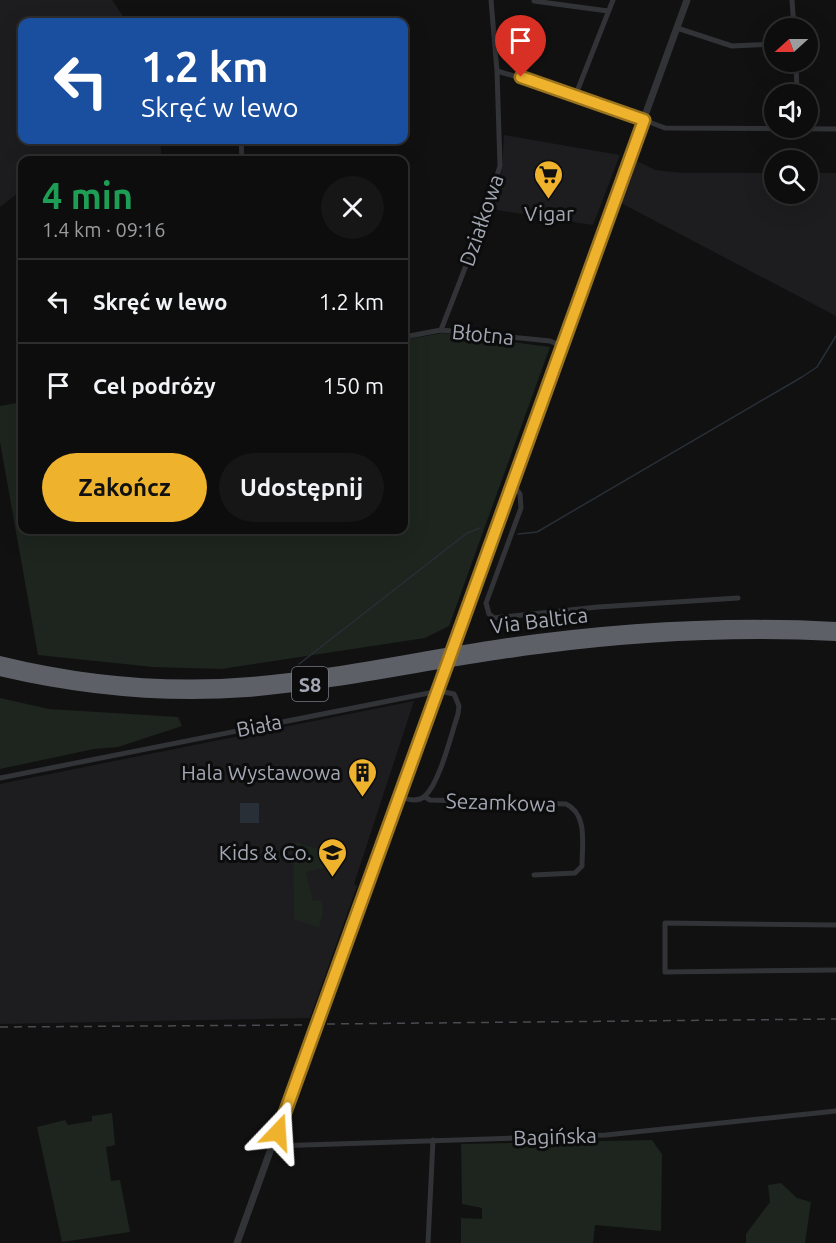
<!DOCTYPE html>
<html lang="pl">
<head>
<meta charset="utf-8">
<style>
	:root { --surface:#0d0d0e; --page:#161617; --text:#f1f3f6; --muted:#9a9c9e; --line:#2d2d2e; --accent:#eeb22d }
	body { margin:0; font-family:Ubuntu,sans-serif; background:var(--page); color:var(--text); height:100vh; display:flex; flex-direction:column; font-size:22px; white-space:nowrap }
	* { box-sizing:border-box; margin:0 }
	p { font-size:20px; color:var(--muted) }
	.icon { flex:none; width:33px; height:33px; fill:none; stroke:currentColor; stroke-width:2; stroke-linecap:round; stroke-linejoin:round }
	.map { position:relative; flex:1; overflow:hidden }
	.side { position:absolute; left:18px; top:156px; width:390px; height:378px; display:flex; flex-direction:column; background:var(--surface); border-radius:12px; box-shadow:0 6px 24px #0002,0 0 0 2px var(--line) }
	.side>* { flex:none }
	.guide { position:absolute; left:18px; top:18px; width:390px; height:126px; border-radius:12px; box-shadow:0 6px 24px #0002,0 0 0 2px var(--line); background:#1a4fa0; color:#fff; overflow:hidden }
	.needle { width:39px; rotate:249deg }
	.fabs { position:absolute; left:764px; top:18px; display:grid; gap:12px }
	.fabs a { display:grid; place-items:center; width:54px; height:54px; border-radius:50%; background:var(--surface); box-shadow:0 6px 24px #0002,0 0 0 2px var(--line); font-size:30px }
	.pin { position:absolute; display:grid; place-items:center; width:51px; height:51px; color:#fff; margin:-62px -26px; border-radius:50% 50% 50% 0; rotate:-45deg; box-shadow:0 0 6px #0007 }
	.pin .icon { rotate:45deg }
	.me { position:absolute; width:66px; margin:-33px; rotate:20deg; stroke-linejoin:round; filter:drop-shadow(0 0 4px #0008) }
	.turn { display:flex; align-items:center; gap:21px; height:126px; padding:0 24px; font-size:27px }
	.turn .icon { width:78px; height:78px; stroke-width:2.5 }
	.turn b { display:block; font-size:42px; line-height:51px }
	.round { display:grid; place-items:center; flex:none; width:63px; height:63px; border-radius:32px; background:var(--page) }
	.summary { display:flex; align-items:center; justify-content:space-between; height:102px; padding:0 24px }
	h1 { font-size:36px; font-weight:600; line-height:45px; color:#1e9e55 }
	.action { display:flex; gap:12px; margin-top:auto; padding:12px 24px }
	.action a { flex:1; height:69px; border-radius:36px; background:var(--accent); color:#111; font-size:24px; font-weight:600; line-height:69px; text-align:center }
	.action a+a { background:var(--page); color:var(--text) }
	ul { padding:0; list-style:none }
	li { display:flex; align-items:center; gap:18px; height:84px; padding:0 24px; border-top:2px solid var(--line) }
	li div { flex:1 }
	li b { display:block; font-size:22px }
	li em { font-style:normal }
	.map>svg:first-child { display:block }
	.built { fill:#1d1d1f }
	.green { fill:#1d251e }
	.water { fill:#282f36 }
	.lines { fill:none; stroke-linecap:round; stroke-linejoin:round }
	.stream { stroke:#282f36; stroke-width:1.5 }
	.minor { stroke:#323337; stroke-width:5 }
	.tertiary { stroke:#323337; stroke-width:7 }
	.motorway { stroke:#5e6068; stroke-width:10 }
	.rail { stroke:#494b50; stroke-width:1.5; stroke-dasharray:8 6; stroke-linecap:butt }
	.tertiary-bridge { stroke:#323337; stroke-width:7 }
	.route-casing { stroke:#9b741d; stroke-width:15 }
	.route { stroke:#eeb22d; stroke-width:10 }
	.labels { text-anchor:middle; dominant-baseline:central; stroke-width:6; stroke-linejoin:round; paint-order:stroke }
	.shield { fill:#0c0c0d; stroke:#757881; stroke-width:1.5 }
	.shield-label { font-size:20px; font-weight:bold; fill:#a2a7b3 }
	.poi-label { font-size:21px; fill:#a2a7b3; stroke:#0c0c0d; text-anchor:end }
	.street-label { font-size:21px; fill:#a2a7b3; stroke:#0c0c0d }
</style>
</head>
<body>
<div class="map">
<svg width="836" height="1243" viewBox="0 0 836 1243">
	<rect width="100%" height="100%" fill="#111112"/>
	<!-- built -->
	<path class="built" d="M0,0H112L127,22H22V140H160L162,160H22V190L0,207Z
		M504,135L620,155L593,225L490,209L502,169Z
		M635,160L655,170L682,173H774V194H807V173H836V316L619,202Z
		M414,701L354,884L357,886L310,1018L0,1024V784Z"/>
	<!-- green -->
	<path class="green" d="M442,333L550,347L449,626L425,638L221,669L153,667L38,655L0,442V406L22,402V530H404V340Z
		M0,698L49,709L178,717L182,726L118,747L94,749L0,769Z
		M293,841L335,855L337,865L306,872L313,901L322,900L323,913L319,928L294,919Z
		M112,1113L115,1145L106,1147L111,1181L120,1180L130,1232L62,1242L37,1127L65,1120L68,1125L92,1121V1116Z
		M652,1140L662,1154L661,1231L595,1225L593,1243H461V1218L482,1219V1208L462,1204L461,1144Z
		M781,1183L797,1198L811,1202L805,1243H746V1234L770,1202L768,1185Z"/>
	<!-- water -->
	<path class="water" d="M240,803H259V823H240Z"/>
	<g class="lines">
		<!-- stream -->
		<path class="stream" d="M518,534L537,532L802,377L817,367L836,336
			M299,664L467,533L480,528"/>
		<!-- minor -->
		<path class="minor" d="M792,0L794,28
			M534,1L608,11
			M677,28L732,46L774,44
			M796,62L797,94
			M497,71L576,94L665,128L836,129
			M576,94L613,0
			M241,140L242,160
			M441,330L479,232L500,166L497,71L491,0
			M404,337L441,330L550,341L562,346
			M512,483L520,494L521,508L486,603L489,614L494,618L598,607L738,598
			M0,778L439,691L454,694L459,706L458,714C451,735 440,782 425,796C417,803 406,799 398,796
			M425,797L430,800L566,804C588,814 582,845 582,866L575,873L534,875
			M836,925L665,923V972L836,970
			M274,1146L606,1135L836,1111
			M428,1243L433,1140"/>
		<!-- tertiary -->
		<path class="tertiary" d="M456,635L687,0
			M237,1243L432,702"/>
		<!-- motorway -->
		<path class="motorway" d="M0,661C82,681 167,689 251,682C336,675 419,656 502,644C612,628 725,621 836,627
			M0,671C81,690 164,698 247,692C345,684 441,661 538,649C637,636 737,631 836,636"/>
		<!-- rail -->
		<path class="rail" d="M327,1024L836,1019
			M0,1027L303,1025"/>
		<!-- tertiary-bridge -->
		<path class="tertiary-bridge" d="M432,702L456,635"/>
	</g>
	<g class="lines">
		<defs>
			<path id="route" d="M278,1132L644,120L521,77"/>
		</defs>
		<!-- route casing -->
		<use href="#route" class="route-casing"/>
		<!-- route -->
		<use href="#route" class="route"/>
	</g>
	<!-- icons -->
	<defs>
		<symbol id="supermarket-pin" viewBox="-11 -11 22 30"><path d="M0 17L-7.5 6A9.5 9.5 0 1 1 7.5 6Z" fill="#eeb22d" stroke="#0c0c0d"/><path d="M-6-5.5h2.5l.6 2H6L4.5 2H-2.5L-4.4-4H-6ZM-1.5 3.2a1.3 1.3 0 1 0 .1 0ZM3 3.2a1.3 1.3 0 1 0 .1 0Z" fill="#111"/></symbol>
		<symbol id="building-pin" viewBox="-11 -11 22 30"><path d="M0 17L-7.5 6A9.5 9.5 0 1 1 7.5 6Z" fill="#eeb22d" stroke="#0c0c0d"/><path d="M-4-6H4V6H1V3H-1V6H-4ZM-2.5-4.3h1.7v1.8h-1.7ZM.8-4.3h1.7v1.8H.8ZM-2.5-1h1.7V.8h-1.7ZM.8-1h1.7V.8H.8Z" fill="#111"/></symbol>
		<symbol id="school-pin" viewBox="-11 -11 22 30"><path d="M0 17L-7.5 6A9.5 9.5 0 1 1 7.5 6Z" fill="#eeb22d" stroke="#0c0c0d"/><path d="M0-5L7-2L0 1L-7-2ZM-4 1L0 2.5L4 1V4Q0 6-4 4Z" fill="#111"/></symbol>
	</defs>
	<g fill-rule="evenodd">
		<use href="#supermarket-pin" x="532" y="158" width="33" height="45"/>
		<use href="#building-pin" x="346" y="756" width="33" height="45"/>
		<use href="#school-pin" x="316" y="836" width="33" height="45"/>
	</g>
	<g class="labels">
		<!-- shield labels -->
		<rect class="shield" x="292" y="667" width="36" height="34" rx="4.5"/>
		<g class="shield-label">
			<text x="310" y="684">S8</text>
		</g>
		<!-- poi labels -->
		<g class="poi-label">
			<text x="549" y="213" text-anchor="middle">Vigar</text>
			<text x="341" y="772">Hala Wystawowa</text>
			<text x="312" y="852">Kids &amp; Co.</text>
		</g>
		<!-- street labels -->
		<g class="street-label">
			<text transform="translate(481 220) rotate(-71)">Działkowa</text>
			<text transform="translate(483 334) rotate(6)">Błotna</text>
			<text transform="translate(539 620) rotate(-7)">Via Baltica</text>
			<text transform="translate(259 725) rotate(-11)">Biała</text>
			<text transform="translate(501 802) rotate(2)">Sezamkowa</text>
			<text transform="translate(555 1136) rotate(-2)">Bagińska</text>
		</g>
	</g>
</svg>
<div class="fabs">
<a><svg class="needle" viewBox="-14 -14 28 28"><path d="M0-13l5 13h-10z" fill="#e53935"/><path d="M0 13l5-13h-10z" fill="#9a9c9e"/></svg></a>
<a><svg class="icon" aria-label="sound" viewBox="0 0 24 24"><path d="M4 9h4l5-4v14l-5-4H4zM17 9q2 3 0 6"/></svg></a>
<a><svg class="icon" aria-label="search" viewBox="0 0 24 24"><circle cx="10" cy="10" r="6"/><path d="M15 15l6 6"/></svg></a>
</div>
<div class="pin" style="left:521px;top:77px;background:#d93025"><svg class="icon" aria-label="arrive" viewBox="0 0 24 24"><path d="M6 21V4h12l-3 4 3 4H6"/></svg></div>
<svg class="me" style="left:278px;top:1132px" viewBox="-20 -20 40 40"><path d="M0-17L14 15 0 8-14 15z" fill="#eeb22d" stroke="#fff" stroke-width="4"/></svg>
<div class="guide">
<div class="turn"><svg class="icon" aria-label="left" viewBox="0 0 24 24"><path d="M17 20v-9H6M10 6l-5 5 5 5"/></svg><div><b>1.2 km</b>Skręć w lewo</div></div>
</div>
<section class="side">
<div class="summary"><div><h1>4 min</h1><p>1.4 km · 09:16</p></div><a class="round"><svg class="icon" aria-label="close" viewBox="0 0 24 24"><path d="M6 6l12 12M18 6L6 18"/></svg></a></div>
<ul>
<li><svg class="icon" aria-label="left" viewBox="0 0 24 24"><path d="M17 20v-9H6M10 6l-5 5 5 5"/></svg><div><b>Skręć w lewo</b></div><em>1.2 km</em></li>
<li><svg class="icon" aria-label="arrive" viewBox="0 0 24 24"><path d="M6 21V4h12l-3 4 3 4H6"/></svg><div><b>Cel podróży</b></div><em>150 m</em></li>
</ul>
<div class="action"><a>Zakończ</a><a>Udostępnij</a></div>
</section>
</div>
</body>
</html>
